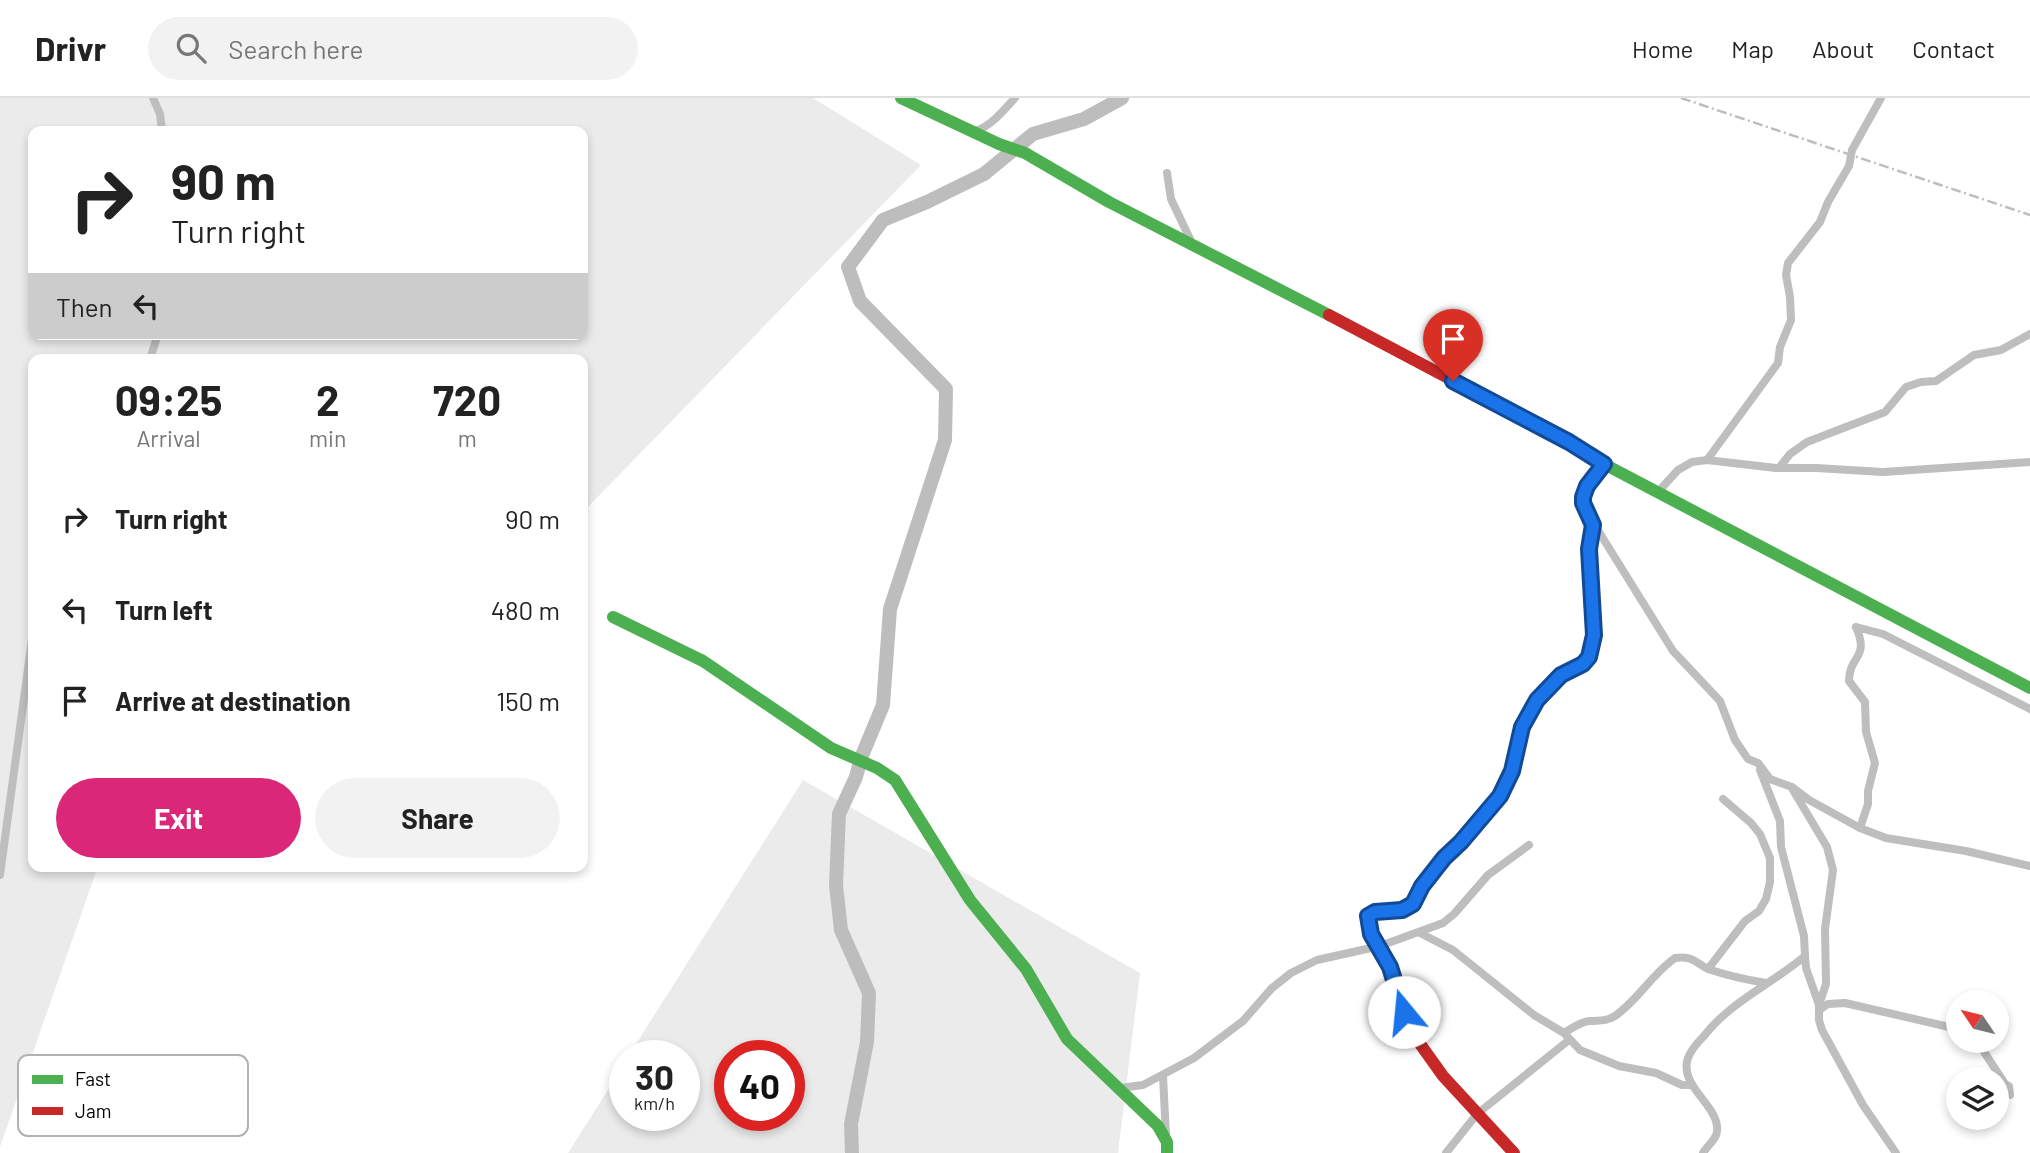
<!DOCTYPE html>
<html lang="en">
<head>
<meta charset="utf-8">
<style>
	:root { --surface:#fff; --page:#f2f2f2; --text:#222; --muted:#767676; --line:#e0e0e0; --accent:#db2777 }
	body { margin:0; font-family:Barlow,sans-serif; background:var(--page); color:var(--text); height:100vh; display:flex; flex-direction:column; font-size:26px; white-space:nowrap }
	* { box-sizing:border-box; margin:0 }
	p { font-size:23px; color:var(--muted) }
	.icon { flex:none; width:38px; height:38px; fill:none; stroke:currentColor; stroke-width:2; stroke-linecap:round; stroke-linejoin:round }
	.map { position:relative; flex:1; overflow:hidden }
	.sheet { position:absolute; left:28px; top:256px; width:560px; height:518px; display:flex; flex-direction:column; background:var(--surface); border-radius:14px; box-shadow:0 4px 10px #0003 }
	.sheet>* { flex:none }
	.banner { position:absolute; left:28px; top:28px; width:560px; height:214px; border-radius:14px; box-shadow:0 4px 10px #0003; background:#fff; color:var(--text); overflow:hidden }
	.needle { width:46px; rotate:305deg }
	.controls { position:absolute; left:1946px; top:892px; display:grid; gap:14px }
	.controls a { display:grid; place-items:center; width:63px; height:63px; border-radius:50%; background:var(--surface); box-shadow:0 4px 10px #0003; font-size:35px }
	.speed { position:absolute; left:609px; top:942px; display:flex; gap:14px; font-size:35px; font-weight:700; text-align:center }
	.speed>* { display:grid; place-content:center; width:91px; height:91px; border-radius:50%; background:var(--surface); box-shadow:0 4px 10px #0003; line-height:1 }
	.speed small { font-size:18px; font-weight:400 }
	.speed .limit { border:10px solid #d22; background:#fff; color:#111 }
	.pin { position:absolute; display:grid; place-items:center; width:60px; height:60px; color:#fff; margin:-72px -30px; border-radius:50% 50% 50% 0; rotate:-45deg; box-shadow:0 0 7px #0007 }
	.pin .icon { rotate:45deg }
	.me { position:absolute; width:77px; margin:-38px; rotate:343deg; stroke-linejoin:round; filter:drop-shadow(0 0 5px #0008) }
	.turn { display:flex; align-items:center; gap:24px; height:147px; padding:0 28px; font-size:32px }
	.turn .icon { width:91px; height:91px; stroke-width:2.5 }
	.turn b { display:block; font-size:49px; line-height:60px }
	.then { display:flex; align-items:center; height:66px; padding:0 28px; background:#0003; gap:14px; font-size:26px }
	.eta { display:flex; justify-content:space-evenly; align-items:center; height:119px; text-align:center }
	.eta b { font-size:42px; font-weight:700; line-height:49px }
	.primary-button { display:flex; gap:14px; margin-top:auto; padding:14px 28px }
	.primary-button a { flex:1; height:80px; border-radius:42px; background:var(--accent); color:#fff; font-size:28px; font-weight:700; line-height:80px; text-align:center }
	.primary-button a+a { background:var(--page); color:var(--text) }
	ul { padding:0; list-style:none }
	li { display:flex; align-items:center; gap:21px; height:91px; padding:0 28px }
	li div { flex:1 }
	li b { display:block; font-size:26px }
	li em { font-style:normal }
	header { display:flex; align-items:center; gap:42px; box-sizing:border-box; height:98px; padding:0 35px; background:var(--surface); border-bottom:2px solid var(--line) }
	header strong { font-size:33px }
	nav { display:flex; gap:38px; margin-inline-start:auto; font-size:24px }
	.search { width:490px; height:63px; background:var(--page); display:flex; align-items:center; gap:18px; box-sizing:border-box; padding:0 24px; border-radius:38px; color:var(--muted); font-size:26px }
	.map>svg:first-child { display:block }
	.green { fill:#ebebeb; fill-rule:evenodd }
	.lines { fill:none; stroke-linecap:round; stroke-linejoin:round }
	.river { stroke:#bdbdbd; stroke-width:14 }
	.street { stroke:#bebebe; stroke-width:8 }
	.fast { stroke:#4caf50; stroke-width:12 }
	.jam { stroke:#c62828; stroke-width:12 }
	.rail { stroke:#bebebe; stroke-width:2.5; stroke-dasharray:10 3.5 2 3.5; stroke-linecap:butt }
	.route-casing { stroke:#114b97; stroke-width:18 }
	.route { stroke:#1a73e8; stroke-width:12 }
	.key { fill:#fff; stroke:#b2b2b2; stroke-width:2 }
	.key-label { font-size:19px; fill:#000 }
</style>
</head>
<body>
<header>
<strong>Drivr</strong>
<div class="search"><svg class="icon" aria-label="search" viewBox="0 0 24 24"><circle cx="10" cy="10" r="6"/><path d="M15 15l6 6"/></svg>Search here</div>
<nav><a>Home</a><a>Map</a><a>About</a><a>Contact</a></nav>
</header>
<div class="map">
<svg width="2030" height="1055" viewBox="0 0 2030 1055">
	<rect width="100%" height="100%" fill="#fff"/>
	<!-- green -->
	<path class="green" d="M0,0H813L921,67L583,414V261H33V768H98L0,1049ZM33,33H583V236H33Z
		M803,682L1140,875L1118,1055H568L625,965V1017H684V957H629ZM730,957H789V1017H730Z"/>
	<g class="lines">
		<!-- river -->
		<path class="river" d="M852,1055L851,1026L867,944L869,895L841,832L836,787L839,716L856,679L861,660L883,607L890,511L945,342L946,291L860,203L848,169L883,122L927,104L984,76L1033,36L1084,21L1122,0"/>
		<!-- street -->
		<path class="street" d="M153,0L160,16L162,33
			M976,33C992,27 1004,12 1015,0
			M1167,75L1171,101L1190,141
			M150,261L158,236
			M1707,362L1778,265L1780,249L1791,222L1790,199L1786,177L1788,165L1820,124L1828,104L1849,68L1852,52L1881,0
			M1604,366C1593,380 1578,394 1586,413L1673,553L1720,603L1735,642L1748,661L1758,665L1770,681L1792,689L1809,702L1860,730L1886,740L1966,753L2030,768
			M1779,370L1790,356L1807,344L1885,314L1906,289L1921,284L1936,283L1974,257L2001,252L2030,236
			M1658,394L1678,372L1692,364L1707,362L1776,370H1816L1883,374L2030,364
			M1856,529C1870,561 1849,557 1849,583L1865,604L1866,634L1875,665L1868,693V706L1860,730
			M1856,529L1883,536L2030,611
			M1793,692L1827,749L1833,772L1825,831L1826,886L1819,907V922L1822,932L1863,1007L1896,1055
			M0,777L33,534
			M1420,835L1453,852L1534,917L1564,935L1580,952L1619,968L1656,975L1682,987H1692
			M1805,858L1806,870L1819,907
			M1708,871L1745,823L1759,813L1766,801L1770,784V760L1760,736L1751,725L1723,701
			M1819,912L1828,906L1845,905L1958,931
			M1564,935C1571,931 1580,924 1589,923C1600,922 1605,924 1615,918C1638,902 1652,876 1675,860C1695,857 1696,867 1711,872C1729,878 1748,882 1766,885
			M1977,943L2005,986L2009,988L2010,997
			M1163,978L1166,1038
			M1120,990L1143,987L1194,960L1243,923L1272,890L1291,875L1317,862L1380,848L1443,825L1454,816L1488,777L1529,747
			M1446,1055L1477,1016L1569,942
			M1703,1055C1707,1048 1717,1041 1717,1033C1720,1008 1678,988 1688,960C1691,952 1698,944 1704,938C1731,903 1772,886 1805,858L1804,838L1781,749L1780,723L1760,672"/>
		<!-- fast -->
		<path class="fast" d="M901,0L999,46L1025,55L1109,104L1329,217
			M1469,291L1569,344L1604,366L2030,590
			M613,519L703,563L831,650L877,670L895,682L970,802L1026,871L1067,941L1158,1028L1167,1044V1055
			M1380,814L1402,812L1413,806L1421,788L1443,759L1461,744L1500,698L1512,673L1522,629L1537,602L1561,577L1583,566L1589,559L1594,537L1589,451L1593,427"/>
		<!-- jam -->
		<path class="jam" d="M1329,217L1469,291
			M1380,814L1369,818L1371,836L1390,869L1413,936L1443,978L1514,1055"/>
		<!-- rail -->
		<path class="rail" d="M1681,0L2030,117"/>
	</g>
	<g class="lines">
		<defs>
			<path id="route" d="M1404,914L1390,869L1371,836L1368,818L1375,814L1402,812L1413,806L1422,788L1444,760L1461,744L1500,698L1512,673L1522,629L1537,602L1561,577L1583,566L1589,559L1594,537L1589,451L1593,427L1583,405V399L1587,388L1604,366L1569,344L1453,283"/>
		</defs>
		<!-- route casing -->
		<use href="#route" class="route-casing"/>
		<!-- route -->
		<use href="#route" class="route"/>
	</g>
	<!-- legend -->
	<rect x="18" y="957" width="230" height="81" rx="10" class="key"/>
	<rect x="32" y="977" width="31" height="9" fill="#4caf50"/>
	<rect x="32" y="1009" width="31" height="8" fill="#c62828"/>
	<g class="key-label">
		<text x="75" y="988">Fast</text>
		<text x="75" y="1020">Jam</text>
	</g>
</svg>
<div class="controls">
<a><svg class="needle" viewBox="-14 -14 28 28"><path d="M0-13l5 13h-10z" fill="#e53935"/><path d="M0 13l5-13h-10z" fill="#767676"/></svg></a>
<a><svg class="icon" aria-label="layers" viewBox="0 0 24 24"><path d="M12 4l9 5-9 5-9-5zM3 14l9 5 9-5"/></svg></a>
</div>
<div class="speed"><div>30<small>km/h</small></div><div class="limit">40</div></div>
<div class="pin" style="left:1453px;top:283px;background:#d93025"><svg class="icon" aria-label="arrive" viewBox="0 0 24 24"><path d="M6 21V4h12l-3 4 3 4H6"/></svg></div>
<svg class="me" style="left:1404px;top:914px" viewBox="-20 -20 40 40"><circle r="19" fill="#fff"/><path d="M0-13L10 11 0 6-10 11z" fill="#1a73e8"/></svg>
<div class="banner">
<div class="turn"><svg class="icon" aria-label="right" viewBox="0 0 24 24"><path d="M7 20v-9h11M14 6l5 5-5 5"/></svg><div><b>90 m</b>Turn right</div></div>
<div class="then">Then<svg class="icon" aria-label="left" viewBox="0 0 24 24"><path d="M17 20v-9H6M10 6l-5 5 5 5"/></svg></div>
</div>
<section class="sheet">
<div class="eta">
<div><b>09:25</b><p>Arrival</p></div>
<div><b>2</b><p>min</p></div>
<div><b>720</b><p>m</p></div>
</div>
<ul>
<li><svg class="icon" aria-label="right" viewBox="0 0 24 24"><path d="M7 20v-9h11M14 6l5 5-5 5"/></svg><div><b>Turn right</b></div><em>90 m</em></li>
<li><svg class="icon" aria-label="left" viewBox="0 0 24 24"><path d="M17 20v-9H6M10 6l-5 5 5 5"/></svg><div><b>Turn left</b></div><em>480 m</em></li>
<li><svg class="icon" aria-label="arrive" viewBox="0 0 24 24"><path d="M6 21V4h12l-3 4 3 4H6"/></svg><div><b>Arrive at destination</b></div><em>150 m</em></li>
</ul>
<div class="primary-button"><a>Exit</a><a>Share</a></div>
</section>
</div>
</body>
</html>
